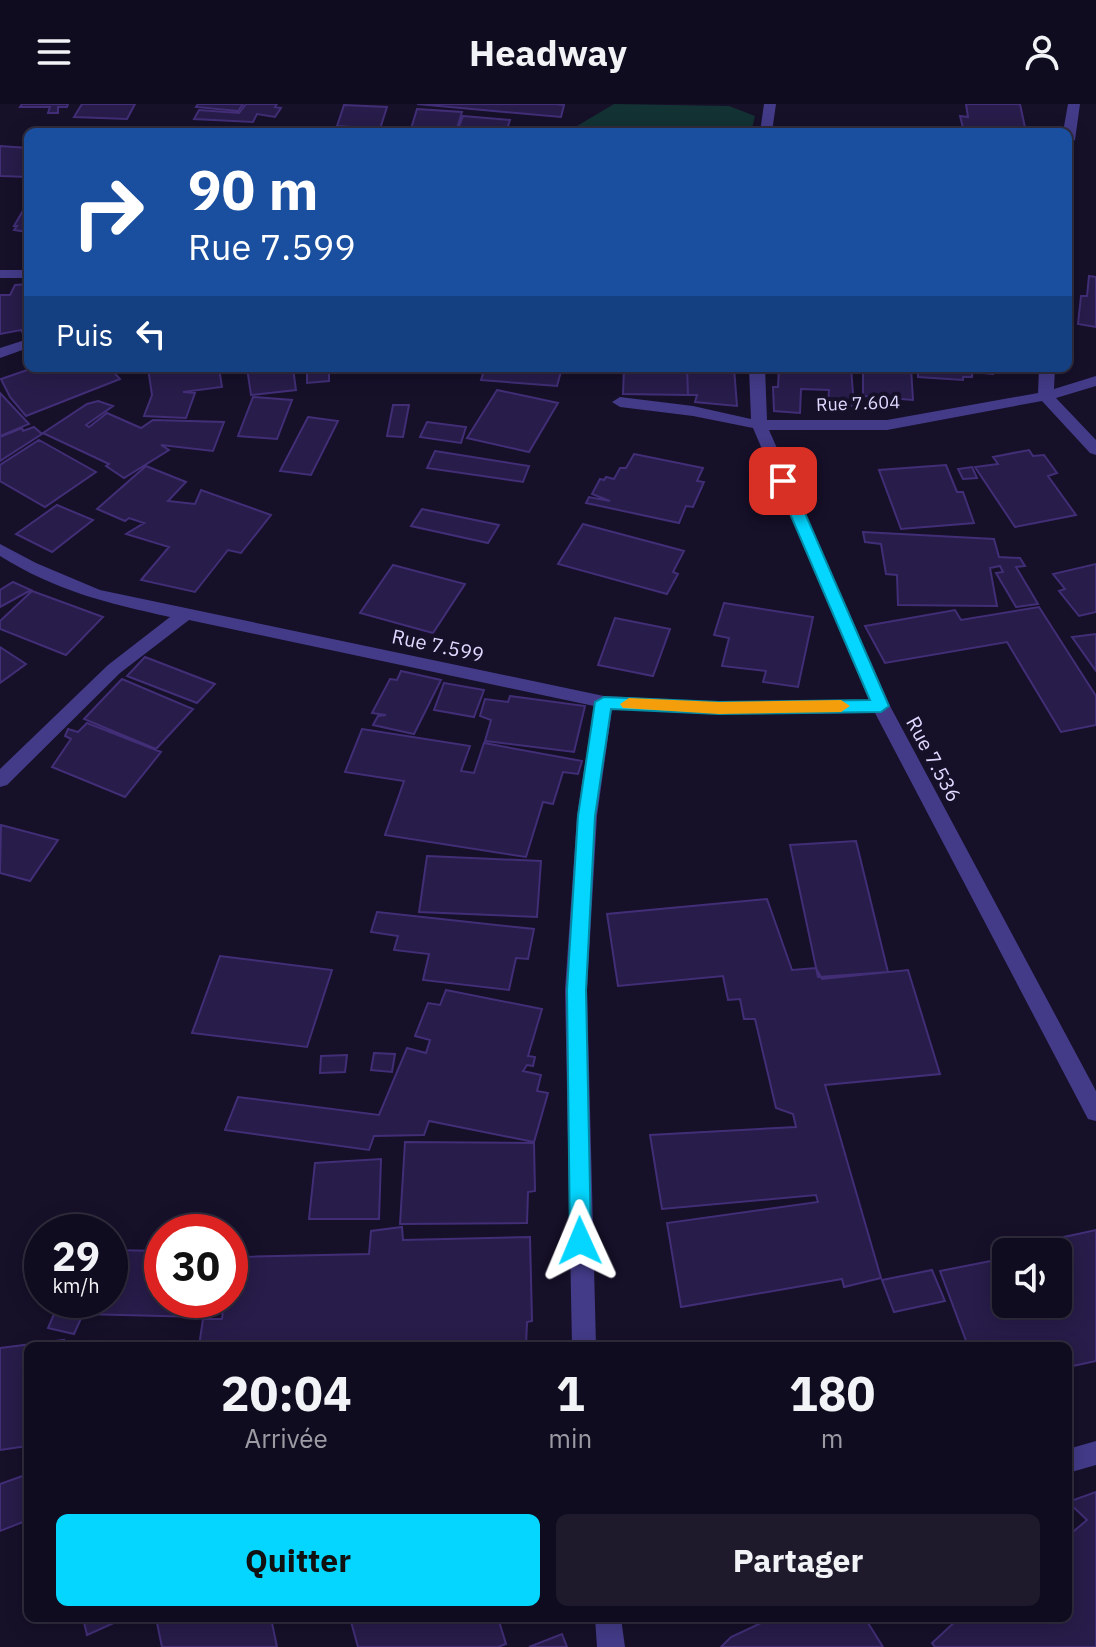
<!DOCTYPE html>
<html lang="fr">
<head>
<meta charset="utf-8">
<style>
	:root { --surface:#100c1f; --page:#1e1a2c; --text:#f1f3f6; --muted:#9c9ba4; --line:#302c3d; --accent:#04d6ff }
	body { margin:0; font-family:"IBM Plex Sans",sans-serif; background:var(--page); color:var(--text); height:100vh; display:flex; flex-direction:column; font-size:30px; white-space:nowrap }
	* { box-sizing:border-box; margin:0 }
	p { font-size:26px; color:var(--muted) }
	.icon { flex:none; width:44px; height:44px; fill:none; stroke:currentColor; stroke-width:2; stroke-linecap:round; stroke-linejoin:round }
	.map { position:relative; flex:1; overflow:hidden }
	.side { position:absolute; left:24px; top:1238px; width:1048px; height:280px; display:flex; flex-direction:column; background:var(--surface); border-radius:12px; box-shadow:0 4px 20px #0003,0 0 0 2px var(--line) }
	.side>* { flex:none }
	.guide { position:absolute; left:24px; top:24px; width:1048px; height:244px; border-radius:12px; box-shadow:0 4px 20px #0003,0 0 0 2px var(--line); background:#1a4fa0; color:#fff; overflow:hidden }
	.controls { position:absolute; left:992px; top:1134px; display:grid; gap:16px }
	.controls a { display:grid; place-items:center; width:80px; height:80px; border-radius:12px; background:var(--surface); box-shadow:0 4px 20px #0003,0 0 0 2px var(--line); font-size:40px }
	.speed { position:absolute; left:24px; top:1110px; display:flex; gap:16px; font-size:40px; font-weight:700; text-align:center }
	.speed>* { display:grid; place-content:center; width:104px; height:104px; border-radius:50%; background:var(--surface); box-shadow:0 4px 20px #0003,0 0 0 2px var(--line); line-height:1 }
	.speed small { font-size:20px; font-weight:400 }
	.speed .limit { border:12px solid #d22; background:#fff; color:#111 }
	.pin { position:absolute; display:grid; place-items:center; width:68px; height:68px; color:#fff; margin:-34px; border-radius:16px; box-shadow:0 4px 12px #0006 }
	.me { position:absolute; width:88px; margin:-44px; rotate:359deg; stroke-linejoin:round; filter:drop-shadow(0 0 6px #0008) }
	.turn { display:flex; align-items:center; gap:28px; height:168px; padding:0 32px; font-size:36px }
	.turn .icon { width:104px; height:104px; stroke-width:2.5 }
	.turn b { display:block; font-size:56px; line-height:68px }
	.then { display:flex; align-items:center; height:76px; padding:0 32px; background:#0003; gap:16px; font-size:30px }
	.eta { display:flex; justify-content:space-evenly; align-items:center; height:136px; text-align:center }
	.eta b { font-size:48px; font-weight:700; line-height:56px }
	.action { display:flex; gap:16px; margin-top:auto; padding:16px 32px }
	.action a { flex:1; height:92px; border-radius:12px; background:var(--accent); color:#111; font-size:32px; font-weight:700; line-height:92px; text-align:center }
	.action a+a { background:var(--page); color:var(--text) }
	header { display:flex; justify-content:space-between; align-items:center; height:104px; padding:0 32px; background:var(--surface); font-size:36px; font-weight:700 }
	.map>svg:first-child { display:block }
	.green { fill:#133233 }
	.building { fill:#281c4a; stroke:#412e76; stroke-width:2 }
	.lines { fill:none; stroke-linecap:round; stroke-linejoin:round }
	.street { fill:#433b88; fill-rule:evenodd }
	.route { fill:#04d6ff; stroke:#038ba6; stroke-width:2 }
	.slow { fill:#f59e0b }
	.labels { text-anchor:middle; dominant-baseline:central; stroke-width:8; stroke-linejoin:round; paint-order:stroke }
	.far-street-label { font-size:18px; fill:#dfd8ff; stroke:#161029 }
	.street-label { font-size:20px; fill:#dfd8ff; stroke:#161029 }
</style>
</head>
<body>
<header><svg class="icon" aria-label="menu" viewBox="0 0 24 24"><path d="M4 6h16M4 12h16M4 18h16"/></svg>Headway<svg class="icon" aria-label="person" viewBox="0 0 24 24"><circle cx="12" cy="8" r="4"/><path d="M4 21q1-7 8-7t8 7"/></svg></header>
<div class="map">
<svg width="1096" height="1543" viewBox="0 0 1096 1543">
	<rect width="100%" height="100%" fill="#161029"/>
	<!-- green -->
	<path class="green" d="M614,0L729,2L755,12L751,28H567Z"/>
	<!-- building -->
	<path class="building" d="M22,0H68L67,3H58V9H48L50,3H20Z
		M82,0H135L127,15L74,13Z
		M198,0H243L238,7L196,3Z
		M246,0H277L275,3L281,4L275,13L257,10L253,18L194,15L199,6L239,9Z
		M417,0H556L564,1L561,13Z
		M966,0H1020L1026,28H964L960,12L968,13Z
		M344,1L387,3L380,25L337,22Z
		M417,5L462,8L456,28H410Z
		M463,12L510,16L506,28H457Z
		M0,42L28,44V73L0,72Z
		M28,98V128L14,126L17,122H14Z
		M1089,172L1096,173V223L1078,220L1081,192H1087Z
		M28,180V230L24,231L21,226L0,230V191H10L15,181Z
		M33,264H110L120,275L26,312L10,293L1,275Z
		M148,264H219L222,283L183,288L195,289L186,314L144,312L152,291Z
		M247,264H293L296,286L251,291Z
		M307,264H329V277L307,279Z
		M485,264H562L557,282L481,276Z
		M624,264H687L688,291L623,290Z
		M687,264H734L737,302L695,298L697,291H688Z
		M779,264H851L854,302L828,300L829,286L801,285L800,309L774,307L773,283H778Z
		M863,264H911L913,296L863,292Z
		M918,264H993V270L972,268V273H963V276L918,273Z
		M497,286L558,299L529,348L467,334Z
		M0,289L29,320L0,332Z
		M253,293L292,296L277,335L238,332Z
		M98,297L113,302L86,321L89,323L107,309L141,324L153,316L224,318L213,347L161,341L169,346L124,374L106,362L109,360L43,329L87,300Z
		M393,301H409L403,333L387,332Z
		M308,313L338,317L311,371L280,367Z
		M427,318L466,323L461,339L420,333Z
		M34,323L42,330L0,357V333L22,324L23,327Z
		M39,336L96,368L45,403L0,377V361Z
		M1029,346L1033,352L1044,351L1057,369L1048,372L1076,411L1015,423L975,363L998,360L993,353Z
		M435,347L529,362L523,378L427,364Z
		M634,350L703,364L697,377L704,378L693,403L686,402L679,419L586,399L589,393L610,397L592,390L600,375L604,376L606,373L614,375L620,364H626Z
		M946,361L957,388H963L974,419L901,425L879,366Z
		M146,362L186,378L168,397L195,400L201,386L271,411L241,449L228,446L195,488L141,476L169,443L126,430L144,419L129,414L125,417L97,405Z
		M972,363L977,374L963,375L958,365Z
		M57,401L93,416L52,448L16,430Z
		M422,405L499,421L488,439L411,422Z
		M583,420L684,447L673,468L678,470L667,490L558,460Z
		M863,428L994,435L999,453L1020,454L1025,462L1016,463L1038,500L1016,503L996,469L1003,468L1000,462L990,464L997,502L898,501L897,471L886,470L881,440L865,438Z
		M1096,460V508L1079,512L1059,487L1065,485L1053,470Z
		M393,461L465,480L433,529L360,509Z
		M13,478L31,486L0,503V486Z
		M32,487L103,513L66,551L0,525V517Z
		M724,499L813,513L798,583L763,578L766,567L722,562L729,534L714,531Z
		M1039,503L1096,592V621L1061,628L1007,538L885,559L865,522L955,506L961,516Z
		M615,514L670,525L653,572L598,561Z
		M1096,530V567L1072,533Z
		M0,543L26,560L0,579Z
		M145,553L215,580L197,599L127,572Z
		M401,567L441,576L414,630L373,621L378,612L386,611L372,609L390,575L397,576Z
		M122,575L193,605L156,645L84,615Z
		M444,579L484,586L474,613L434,606Z
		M510,592L585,602L574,648L485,637L491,616L480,612L485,595L508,598Z
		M87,619L161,648L125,693L52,663L71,635L65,632L68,625L78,628Z
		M362,625L470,642L461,667L474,669L484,639L582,657L578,670L563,668L553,700L543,698L526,753L385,731L404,677L345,668Z
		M1,721L58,736L30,777L0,769Z
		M856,737L888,868L818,873L790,741Z
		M427,752L541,757L537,813L419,808Z
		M767,795L792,866L816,864L822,875L908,866L940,970L825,981L881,1174L844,1183L842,1175L681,1203L667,1119L818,1098L816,1091L662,1105L650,1031L796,1023L793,1010L776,1004L755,915H744L740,895L728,896L723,872L618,882L607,810Z
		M377,808L534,825L528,855L516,854L509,886L423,876L429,850L394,846L398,832L371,828Z
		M220,852L332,866L307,943L192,929Z
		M446,886L542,905L528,952L535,953L533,962L527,961L523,967L541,971L537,987L548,989L534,1038L429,1017L424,1031L374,1032L369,1046L225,1026L238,993L379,1011L407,944L426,949L430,936L415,932L428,899L440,901Z
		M374,949L395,950L392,968L371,966Z
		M347,951L345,968L320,969L321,952Z
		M405,1038L534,1039L535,1087L528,1088L527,1119L400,1120Z
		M381,1055L379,1115H309L315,1059Z
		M402,1123L403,1136L530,1133L532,1217L527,1218L526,1242H199L203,1215H222L224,1196H230V1153L369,1150L371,1127Z
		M1096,1126V1257L1068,1263V1242H968L940,1167L1006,1154V1200H1058V1148H1041L1069,1143L1064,1133Z
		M110,1146L162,1147V1196H201L200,1213L83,1210L74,1230L48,1224L60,1196H110Z
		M932,1166L945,1197L894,1208L882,1176Z
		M64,1236V1242H28V1342L0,1346V1244Z
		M28,1370V1416L0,1427V1380Z
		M1096,1388V1543H935L932,1539L959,1514H1068V1432L1087,1416L1068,1398Z
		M83,1514H113L114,1519L87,1531Z
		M156,1514H271L277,1543H162Z
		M350,1514H498L506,1540L498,1543H358Z
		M772,1514H865L883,1543H721L731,1533Z
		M562,1530L567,1543H529Z"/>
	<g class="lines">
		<!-- street -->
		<path class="street" d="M764,0H776L772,28H760Z
			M1068,0H1080L1075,36L1068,40V28H1063Z
			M0,166H28V174H0Z
			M28,235V244L0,254V244Z
			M749,264H765L767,316H887L1038,289L1039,264H1055L1054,285L1096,272V282L1056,294L1096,336V351L1090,349L1042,297L887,326H769L890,602L1096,987V1017L1088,1015L875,609L719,610L612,605L597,712L587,886L596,1242H572L565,886L577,712L594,602L189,516L120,569L7,681L0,683V665L108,561L170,513C107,499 56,487 0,452V440L36,459L100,486L604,592L719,598L869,596L753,324L693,312L620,303L612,298L620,293L693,302L751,315Z
			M1096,1337V1361L1068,1369V1345Z
			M595,1514H621L625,1543H597Z"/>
	</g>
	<!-- route -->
	<path class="route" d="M783,372L791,377L889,602L881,608L719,610L611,605L595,712L586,886L591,1137L588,1143L580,1146L573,1143L570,1137L567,886L578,712L595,598L604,593L719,598L870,596L776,377Z"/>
	<!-- slow -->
	<path class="slow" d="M629,594L719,598L841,596L850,602L841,608L719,610L623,604L620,600Z"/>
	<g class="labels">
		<!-- far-street labels -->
		<g class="far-street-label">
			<text transform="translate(858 299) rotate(-2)">Rue 7.604</text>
		</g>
		<!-- street labels -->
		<g class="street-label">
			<text transform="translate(438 541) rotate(12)">Rue 7.599</text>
			<text transform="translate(934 655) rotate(62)">Rue 7.536</text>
		</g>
	</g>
</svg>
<div class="controls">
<a><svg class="icon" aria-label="sound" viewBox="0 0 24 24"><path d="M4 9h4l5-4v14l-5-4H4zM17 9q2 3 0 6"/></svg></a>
</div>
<div class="speed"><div>29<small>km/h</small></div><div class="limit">30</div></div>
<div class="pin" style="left:783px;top:377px;background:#d93025"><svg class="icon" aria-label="arrive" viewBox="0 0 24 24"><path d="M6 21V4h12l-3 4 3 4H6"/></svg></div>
<svg class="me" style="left:580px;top:1137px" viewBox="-20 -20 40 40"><path d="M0-17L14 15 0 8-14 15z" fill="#04d6ff" stroke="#fff" stroke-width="4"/></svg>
<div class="guide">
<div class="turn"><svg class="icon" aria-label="right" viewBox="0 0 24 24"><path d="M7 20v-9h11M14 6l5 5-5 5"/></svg><div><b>90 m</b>Rue 7.599</div></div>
<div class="then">Puis<svg class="icon" aria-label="left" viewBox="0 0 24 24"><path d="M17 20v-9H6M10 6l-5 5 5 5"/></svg></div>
</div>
<section class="side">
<div class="eta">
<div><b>20:04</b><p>Arrivée</p></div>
<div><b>1</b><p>min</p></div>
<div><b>180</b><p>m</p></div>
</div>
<div class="action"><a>Quitter</a><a>Partager</a></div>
</section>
</div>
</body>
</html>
